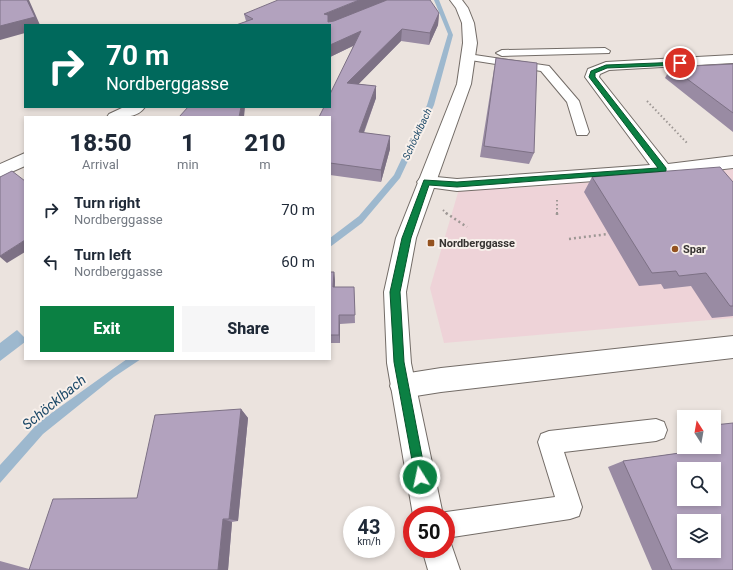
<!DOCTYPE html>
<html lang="en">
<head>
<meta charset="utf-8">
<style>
	:root { --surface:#fff; --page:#f6f6f7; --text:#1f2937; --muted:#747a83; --accent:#0b8043 }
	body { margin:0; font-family:Roboto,sans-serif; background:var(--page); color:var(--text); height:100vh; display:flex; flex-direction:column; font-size:15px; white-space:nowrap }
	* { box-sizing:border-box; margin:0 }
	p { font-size:13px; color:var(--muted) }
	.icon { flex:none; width:22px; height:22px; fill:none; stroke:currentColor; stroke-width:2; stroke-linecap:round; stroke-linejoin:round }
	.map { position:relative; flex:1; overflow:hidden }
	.panel { position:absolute; left:24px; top:116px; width:307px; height:244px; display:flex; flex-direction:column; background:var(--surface); border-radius:0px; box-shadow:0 2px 6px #0003 }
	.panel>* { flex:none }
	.banner { position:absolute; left:24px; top:24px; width:307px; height:84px; border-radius:0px; box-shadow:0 2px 6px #0003; background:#00695c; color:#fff; overflow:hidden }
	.needle { width:26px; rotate:349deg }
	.fabs { position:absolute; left:677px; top:410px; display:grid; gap:8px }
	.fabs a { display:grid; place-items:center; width:44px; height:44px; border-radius:0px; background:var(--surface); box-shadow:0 2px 6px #0003; font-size:20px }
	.speed { position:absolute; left:343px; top:506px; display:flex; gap:8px; font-size:20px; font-weight:700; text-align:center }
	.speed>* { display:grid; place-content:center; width:52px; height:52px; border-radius:50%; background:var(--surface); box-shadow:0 2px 6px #0003; line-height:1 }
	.speed small { font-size:10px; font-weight:400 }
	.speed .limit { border:6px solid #d22; background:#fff; color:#111 }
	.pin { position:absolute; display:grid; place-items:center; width:34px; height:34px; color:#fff; margin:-17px; border:2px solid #fff; border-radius:50%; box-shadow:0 1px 4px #0007 }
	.me { position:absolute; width:44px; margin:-22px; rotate:350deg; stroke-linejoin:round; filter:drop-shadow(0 0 3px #0008) }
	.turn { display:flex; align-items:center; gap:14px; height:84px; padding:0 16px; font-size:18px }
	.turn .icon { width:52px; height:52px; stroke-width:2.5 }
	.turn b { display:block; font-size:28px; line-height:34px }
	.eta { display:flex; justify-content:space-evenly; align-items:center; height:68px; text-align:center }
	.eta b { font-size:24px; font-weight:800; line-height:28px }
	.action { display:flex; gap:8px; margin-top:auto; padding:8px 16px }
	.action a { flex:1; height:46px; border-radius:0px; background:var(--accent); color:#fff; font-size:16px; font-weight:800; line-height:46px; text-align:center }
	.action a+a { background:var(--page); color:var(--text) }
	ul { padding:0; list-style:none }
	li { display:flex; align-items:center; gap:12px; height:52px; padding:0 16px }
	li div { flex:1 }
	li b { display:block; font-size:15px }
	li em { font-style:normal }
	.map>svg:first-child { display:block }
	.commercial { fill:#eed3d8 }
	.water { fill:#9db8ce }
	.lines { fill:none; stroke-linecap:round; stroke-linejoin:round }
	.lane-casing { stroke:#736c67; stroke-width:2 }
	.street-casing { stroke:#736c67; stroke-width:2 }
	.secondary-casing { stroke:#736c67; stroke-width:2 }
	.path-far1 { stroke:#9d9794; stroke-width:2; stroke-dasharray:1.5 2.5; stroke-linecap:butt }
	.path { stroke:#9d9794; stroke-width:2.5; stroke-dasharray:2 3; stroke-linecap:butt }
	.lane { fill:#fff; fill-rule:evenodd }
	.street { fill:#fff; fill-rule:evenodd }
	.secondary { fill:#fff; fill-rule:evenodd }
	.wall { fill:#998ba3 }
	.shaded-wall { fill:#7d7185 }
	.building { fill:#b2a2be; stroke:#7d7185; fill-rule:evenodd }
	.route { fill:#0b8043; stroke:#07532c }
	.poi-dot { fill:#94521f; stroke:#f8f0eb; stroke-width:1.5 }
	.labels { text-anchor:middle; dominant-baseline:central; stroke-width:4; stroke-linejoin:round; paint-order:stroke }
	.far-water-label { font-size:10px; font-style:italic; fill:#184666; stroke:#f8f0eb }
	.poi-label { font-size:11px; font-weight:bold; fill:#363331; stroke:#f8f0eb; text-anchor:start }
	.near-water-label { font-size:14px; font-style:italic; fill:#184666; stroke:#f8f0eb }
</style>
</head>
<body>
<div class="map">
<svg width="733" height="570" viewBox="0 0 733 570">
	<rect width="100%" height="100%" fill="#ebe3de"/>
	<!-- commercial -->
	<path class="commercial" d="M733,169V318L444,343L430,288L459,189L536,187Z"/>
	<!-- water -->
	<path class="water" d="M434,0H439L453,35L434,105L400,178L362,223L330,247V238L359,216L394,175L427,105L448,34Z
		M17,330L25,338V342L0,361V343Z
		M127,359H141L114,377L43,434L0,483V465L39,422Z"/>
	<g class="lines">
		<defs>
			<path id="lane" d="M605,48L610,51L609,53L502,56L496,53L502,50Z
				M468,54L549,66L579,101L589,132L587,135H577L567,102L541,71L464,59L462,57Z
				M656,419L664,422L667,430L664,438L656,441L564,452L582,507L579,516L570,519L446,538V515H440L446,512L555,497L538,442L541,434L549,431Z"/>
			<path id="street" d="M733,55V63L609,70L600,74L599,77L668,164L733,156V168L663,176L457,191L420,186L417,182L420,178L426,176L457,179L650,165L585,77L588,69L606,62Z
				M124,107H145C137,119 120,117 107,117L109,114Z
				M25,153V166L0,177V164Z
				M733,336V358L441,392L403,398L394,395L390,386L394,377L403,374L441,368Z"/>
			<path id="secondary" d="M450,0H462L468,8L474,23L477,43L471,84L416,238L406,292L411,363L443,515H413L387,363L384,292L396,238L457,84L463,43L462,23L456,8Z
				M446,536L449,538L460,570H428L422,549H446Z"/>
		</defs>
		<!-- lane casing -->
		<use href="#lane" class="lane-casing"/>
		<!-- street casing -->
		<use href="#street" class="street-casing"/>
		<!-- secondary casing -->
		<use href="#secondary" class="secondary-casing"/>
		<!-- path-far1 -->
		<path class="path-far1" d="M647,101L688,144
			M557,200V214
			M443,210L447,214"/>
		<!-- path -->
		<path class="path" d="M446,213L467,227
			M557,213V218
			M569,239L608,234"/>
		<!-- lane -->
		<use href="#lane" class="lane"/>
		<!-- street -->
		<use href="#street" class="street"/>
		<!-- secondary -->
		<use href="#secondary" class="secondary"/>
	</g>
	<!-- wall -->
	<path class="wall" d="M439,13L438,25L429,45L401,41L358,84L376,86V98L364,133L390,136V149L381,182L330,175V117L353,46L330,57V25L246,21L244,14Z
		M496,58L534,153L529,164L480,157L494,69Z
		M733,64V132L665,78L671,67Z
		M592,177L733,182V316L712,318L691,286L664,289L661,284L639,286L584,192Z
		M330,272H334L335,281V287H354L355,323L340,324V343H330Z
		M241,409L248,418L238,521L232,522L228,570H0V561L29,569L137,498Z
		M684,432V447H714L733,570H652L608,467L623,461L686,452L677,435Z"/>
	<!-- shaded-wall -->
	<path class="shaded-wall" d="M27,0H29L40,25H25V33L0,40V26Z
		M359,0H388L325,25L324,14Z
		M439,13L438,25L429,45L430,33Z
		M402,29L401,41L348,95L347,83Z
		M361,31V42L330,57V45Z
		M376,86V98L359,145V132Z
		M241,107H245L244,117H239Z
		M390,136V149L381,182V170Z
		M25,240V252L7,263L0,257V256Z
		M334,272L335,281L334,297L333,287Z
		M339,315L340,324V343L339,335Z
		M241,409L248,418L238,521L229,519Z
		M223,519L232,522L228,570H218Z"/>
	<!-- building -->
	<path class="building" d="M0,0H27L35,17L0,26Z
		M278,0H359L324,14L328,15V22L334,21L387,0H430L439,13L430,33L402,29L347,83L376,86L359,132L390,136L381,170L330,163V117H319L324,107H330V94L361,31L330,45V25H236L253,19L244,14Z
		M496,58L537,63L534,153L484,146Z
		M733,64V113L671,67Z
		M188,107H241L239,117H179Z
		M720,167L733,182V306H730L706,273L679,276L676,271L652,273L592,177Z
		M12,171L25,181V240L0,256V177Z
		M330,272H334L333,287H354L355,315H339V335H330Z
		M241,409L229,519H223L218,570H29L53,499L137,498L155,415Z
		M733,423V570H672L623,461L708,449L707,447H714V425ZM684,469H714V499H684ZM684,521H714V551H684Z"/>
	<!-- route -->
	<path class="route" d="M682,62L680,65L607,68L595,73V77L666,168V171L457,187L429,185L411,238L400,292L404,362L426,477L424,482L420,483L416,482L394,362L390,292L402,238L424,180L457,182L658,168L589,77L591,71L606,65Z"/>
	<!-- markers -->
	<g class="poi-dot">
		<rect x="427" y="239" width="8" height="8" rx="2"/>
		<circle cx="675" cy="249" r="4"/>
	</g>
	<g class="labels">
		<!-- far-water labels -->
		<g class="far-water-label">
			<text transform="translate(417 134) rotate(-65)">Schöcklbach</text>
		</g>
		<!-- poi labels -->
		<g class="poi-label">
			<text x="439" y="243">Nordberggasse</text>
			<text x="683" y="249">Spar</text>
		</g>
		<!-- near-water labels -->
		<g class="near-water-label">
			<text transform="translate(54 402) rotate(-39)">Schöcklbach</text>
		</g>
	</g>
</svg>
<div class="fabs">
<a><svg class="needle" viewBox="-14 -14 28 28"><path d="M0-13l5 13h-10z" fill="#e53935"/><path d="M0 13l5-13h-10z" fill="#747a83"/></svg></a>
<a><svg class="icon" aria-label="search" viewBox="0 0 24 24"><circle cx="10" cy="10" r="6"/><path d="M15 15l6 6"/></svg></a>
<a><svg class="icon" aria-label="layers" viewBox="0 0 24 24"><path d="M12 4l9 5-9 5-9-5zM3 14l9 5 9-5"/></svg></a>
</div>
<div class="speed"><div>43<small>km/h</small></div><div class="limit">50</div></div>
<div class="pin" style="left:680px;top:63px;background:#d93025"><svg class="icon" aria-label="arrive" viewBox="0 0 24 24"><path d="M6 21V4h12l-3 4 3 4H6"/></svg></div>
<svg class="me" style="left:420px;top:477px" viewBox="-20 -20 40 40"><circle r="17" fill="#0b8043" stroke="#fff" stroke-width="3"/><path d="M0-11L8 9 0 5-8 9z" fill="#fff"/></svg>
<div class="banner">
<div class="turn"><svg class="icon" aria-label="right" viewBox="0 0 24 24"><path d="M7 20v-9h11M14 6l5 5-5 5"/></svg><div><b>70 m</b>Nordberggasse</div></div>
</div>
<section class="panel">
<div class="eta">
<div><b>18:50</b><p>Arrival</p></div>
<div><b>1</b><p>min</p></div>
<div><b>210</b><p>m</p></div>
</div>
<ul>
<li><svg class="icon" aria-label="right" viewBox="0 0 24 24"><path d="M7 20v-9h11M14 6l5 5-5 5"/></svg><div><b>Turn right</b><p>Nordberggasse</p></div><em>70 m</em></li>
<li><svg class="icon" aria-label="left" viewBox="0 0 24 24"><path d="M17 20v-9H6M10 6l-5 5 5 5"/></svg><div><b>Turn left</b><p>Nordberggasse</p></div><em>60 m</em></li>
</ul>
<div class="action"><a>Exit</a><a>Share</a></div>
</section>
</div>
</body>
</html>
